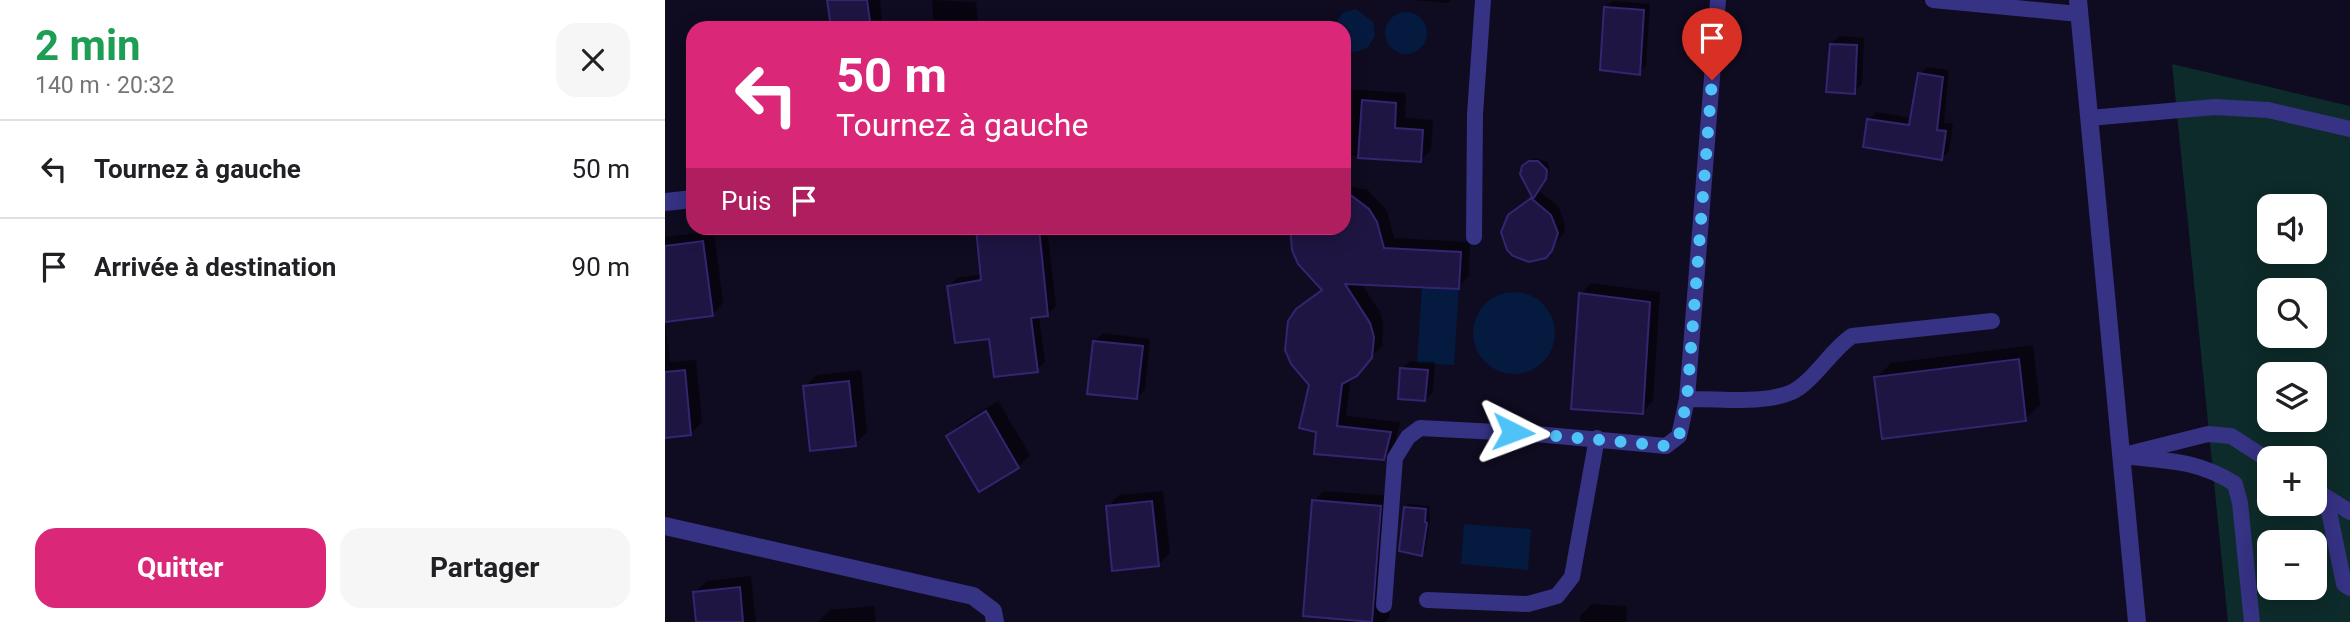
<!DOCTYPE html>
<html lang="fr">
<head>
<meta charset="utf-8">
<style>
	:root { --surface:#fff; --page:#f6f6f6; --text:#202124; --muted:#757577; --line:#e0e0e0; --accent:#db2777 }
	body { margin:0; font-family:Roboto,sans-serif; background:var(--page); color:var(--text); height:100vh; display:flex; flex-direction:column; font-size:26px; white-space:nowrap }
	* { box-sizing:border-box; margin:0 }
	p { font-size:23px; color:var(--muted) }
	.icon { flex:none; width:38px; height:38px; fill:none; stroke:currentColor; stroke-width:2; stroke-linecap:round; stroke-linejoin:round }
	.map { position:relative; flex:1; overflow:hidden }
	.sheet { display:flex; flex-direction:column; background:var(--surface); width:665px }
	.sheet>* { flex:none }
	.top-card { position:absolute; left:21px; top:21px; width:665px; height:214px; border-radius:21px; box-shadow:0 4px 18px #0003; background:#db2777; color:#fff; overflow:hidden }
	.controls { position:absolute; left:1592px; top:194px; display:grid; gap:14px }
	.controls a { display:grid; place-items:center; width:70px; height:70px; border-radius:14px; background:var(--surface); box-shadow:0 4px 18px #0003; font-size:35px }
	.pin { position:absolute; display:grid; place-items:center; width:60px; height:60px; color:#fff; margin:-72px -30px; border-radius:50% 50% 50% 0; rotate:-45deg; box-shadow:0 0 7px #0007 }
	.pin .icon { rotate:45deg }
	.me { position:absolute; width:77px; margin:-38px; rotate:93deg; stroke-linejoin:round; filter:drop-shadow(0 0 5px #0008) }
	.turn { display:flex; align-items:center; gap:24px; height:147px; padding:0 35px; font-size:32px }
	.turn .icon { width:91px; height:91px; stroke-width:2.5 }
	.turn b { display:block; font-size:49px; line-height:60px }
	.then { display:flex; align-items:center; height:66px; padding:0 35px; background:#0003; gap:14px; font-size:26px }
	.round { display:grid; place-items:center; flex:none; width:74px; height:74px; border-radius:21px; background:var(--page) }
	.overview { display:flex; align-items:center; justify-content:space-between; height:119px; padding:0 35px }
	h1 { font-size:42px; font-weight:700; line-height:52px; color:#1e9e55 }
	.cta { display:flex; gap:14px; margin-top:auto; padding:14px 35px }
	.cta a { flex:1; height:80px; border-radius:21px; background:var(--accent); color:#fff; font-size:28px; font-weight:700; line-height:80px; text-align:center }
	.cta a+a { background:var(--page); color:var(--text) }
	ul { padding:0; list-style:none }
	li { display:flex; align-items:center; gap:21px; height:98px; padding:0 35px; border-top:2px solid var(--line) }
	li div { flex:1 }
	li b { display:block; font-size:26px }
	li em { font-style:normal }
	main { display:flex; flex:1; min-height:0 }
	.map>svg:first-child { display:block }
	.green { fill:#0d2b2a; fill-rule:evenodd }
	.water { fill:#051a3f }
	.shadow { fill:#0007 }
	.building { fill:#1f1543; stroke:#352571; stroke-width:2 }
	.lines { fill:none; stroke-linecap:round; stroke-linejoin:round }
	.lane { stroke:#363284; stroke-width:16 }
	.street { stroke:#363284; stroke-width:18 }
	.route { stroke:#4fc3f7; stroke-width:12; stroke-dasharray:0 21.6 }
</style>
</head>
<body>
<main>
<section class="sheet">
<div class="overview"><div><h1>2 min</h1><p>140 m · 20:32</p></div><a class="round"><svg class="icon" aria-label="close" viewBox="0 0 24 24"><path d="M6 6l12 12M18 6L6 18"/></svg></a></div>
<ul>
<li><svg class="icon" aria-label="left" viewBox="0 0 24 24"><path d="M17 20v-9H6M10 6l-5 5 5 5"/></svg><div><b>Tournez à gauche</b></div><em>50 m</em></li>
<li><svg class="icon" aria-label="arrive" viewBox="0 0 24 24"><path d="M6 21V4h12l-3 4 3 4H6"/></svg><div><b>Arrivée à destination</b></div><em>90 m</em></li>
</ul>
<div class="cta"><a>Quitter</a><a>Partager</a></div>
</section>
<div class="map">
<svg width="1685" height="622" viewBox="0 0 1685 622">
	<rect width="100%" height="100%" fill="#0f0b20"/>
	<!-- green -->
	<path class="green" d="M1507,64L1685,106V622H1563ZM1605,206H1650V252H1605ZM1605,290H1650V336H1605ZM1605,374H1650V420H1605ZM1605,458H1650V504H1605ZM1605,542H1650V588H1605Z"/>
	<!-- water -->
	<path class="water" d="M691,9L708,22L710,36L702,48L690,52L679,50V28H668L677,13Z
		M720 33a21 21 0 1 1 42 0a21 21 0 1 1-42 0Z
		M757,286L794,289L789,365L752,363Z
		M808 333a41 41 0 1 1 82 0a41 41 0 1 1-82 0Z
		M799,524L866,529L863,570L796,564Z"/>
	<!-- shadow -->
	<path class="shadow" d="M164,0H215L217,22L212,28H167Z
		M267,0L311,2L313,20L305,28H269Z
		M749,0H786L782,3Z
		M947,1L985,4L981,66L974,73L940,8Z
		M1174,36L1199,38L1197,84L1189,92L1166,44Z
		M1262,67L1284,70L1279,123L1288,124L1284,151L1277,158L1204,120L1211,112L1247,118L1255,74Z
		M679,89L741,93L740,118L768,120L766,150L756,160L679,155Z
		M869,158L883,162L885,170L873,190L894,207L900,225L899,233L880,256L845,216L868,196L857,170Z
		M679,185L703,190L722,211L729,238L805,242L804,276L793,287L696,283L715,312L718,325L717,346L686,377L681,416L735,422L729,447L719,458L653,431L646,384L628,363L621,336L625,322L633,310L658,289L628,235L630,228H679Z
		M313,228H382L391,306L383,314L374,316L380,362L372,370L326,337L284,286L292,278L318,274Z
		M49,231L58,303L47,315L0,321L5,362L31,360L37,422L26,433L0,436V237Z
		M926,283L995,292L988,401L977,412L916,294Z
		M438,333L485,339L480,390L472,398L430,341Z
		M1368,345L1375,405L1360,419L1211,378L1226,363Z
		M745,361L770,362L768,392L760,400L737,369Z
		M196,370L202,432L190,444L140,386L152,375Z
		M333,401L365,455L353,467L315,489L283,436L295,424Z
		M498,491L505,553L493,565L442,507L454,495Z
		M659,491L726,496V604L724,617L720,622H677L648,501Z
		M744,504L764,506L765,520L760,550L757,554L740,507Z
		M86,576L91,622H33L30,592L42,581Z
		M927,604L962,606L961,622H915V616Z
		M209,606L211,622H153L165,610Z"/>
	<!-- building -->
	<path class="building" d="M162,0H202L206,28H166Z
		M939,7L979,10L975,75L935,70Z
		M1165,44L1192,45L1190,94L1161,92Z
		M1253,73L1278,77L1272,130L1281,131L1277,160L1198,147L1202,119L1244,125Z
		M697,100L731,103L730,128L758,130L756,162L693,158Z
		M864,161H873L882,170L881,179L868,199L855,174L857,166Z
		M679,190L704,209L712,222L719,248L796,252L794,289L680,284L705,323L709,337L707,358L692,376L677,384L672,426L726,432L719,460L649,454L651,432L634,428L644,385L626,364L620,350L623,321L631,309L657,290L633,264L627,250L625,228H679Z
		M866,198L886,215L893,233L887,251L881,258L864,262L848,256L842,250L836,232L843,215Z
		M311,228H374L383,316L366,318L373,372L329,377L324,339L290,343L282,286L316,280Z
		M38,241L48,316L0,322V246Z
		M914,293L985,302L978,414L906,409Z
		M428,341L478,346L472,399L422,394Z
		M1354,359L1361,421L1217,439L1209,377Z
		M735,368L763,370L760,401L733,399Z
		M20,370L26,435L0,438V372Z
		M184,381L191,446L145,451L138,386Z
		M321,411L354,468L314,492L281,436Z
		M647,500L716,506L707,622L638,616Z
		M487,501L494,566L447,571L441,506Z
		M739,507L761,509L760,522L762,523L757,556L734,551Z
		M75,587L78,622H31L28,592Z"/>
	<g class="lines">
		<!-- lane -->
		<path class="lane" d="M1268,0L1414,14
			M1424,118L1550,107L1603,110L1685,129
			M809,237L810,114L818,0
			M1022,399C1054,398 1097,405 1127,392C1148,382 1166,350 1187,336L1327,321
			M1467,453L1543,434L1566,436L1605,461
			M1456,456C1500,461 1531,459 1570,484L1575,503L1587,622
			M1650,490L1685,512
			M1661,497L1679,584L1685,588
			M762,600L863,604L892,596L907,577L932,438
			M719,605L730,458L743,437L755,428L871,434L1001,446L1014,436L1022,399L1053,0"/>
		<!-- street -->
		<path class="street" d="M1413,0L1472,622
			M0,202L28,199
			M0,526L308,596L328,611L330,622"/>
	</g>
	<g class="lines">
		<!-- route -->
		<path class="route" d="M848,432L1001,446L1014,436L1022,399L1047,80"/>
	</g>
</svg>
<div class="controls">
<a><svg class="icon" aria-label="sound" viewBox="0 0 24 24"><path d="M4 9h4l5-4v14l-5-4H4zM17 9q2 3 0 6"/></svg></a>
<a><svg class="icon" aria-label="search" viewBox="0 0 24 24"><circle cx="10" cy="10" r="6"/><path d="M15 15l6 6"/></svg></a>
<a><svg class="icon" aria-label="layers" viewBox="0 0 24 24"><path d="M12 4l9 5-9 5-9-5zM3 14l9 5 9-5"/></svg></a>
<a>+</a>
<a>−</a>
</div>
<div class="pin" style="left:1047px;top:80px;background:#d93025"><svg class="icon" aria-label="arrive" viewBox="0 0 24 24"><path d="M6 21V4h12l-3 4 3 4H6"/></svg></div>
<svg class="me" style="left:848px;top:432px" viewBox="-20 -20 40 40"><path d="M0-17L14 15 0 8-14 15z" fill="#4fc3f7" stroke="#fff" stroke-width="4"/></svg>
<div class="top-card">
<div class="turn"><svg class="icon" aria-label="left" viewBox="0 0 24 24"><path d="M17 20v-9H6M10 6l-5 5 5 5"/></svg><div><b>50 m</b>Tournez à gauche</div></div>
<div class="then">Puis<svg class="icon" aria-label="arrive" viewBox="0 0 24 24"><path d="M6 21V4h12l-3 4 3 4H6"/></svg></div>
</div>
</div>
</main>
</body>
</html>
